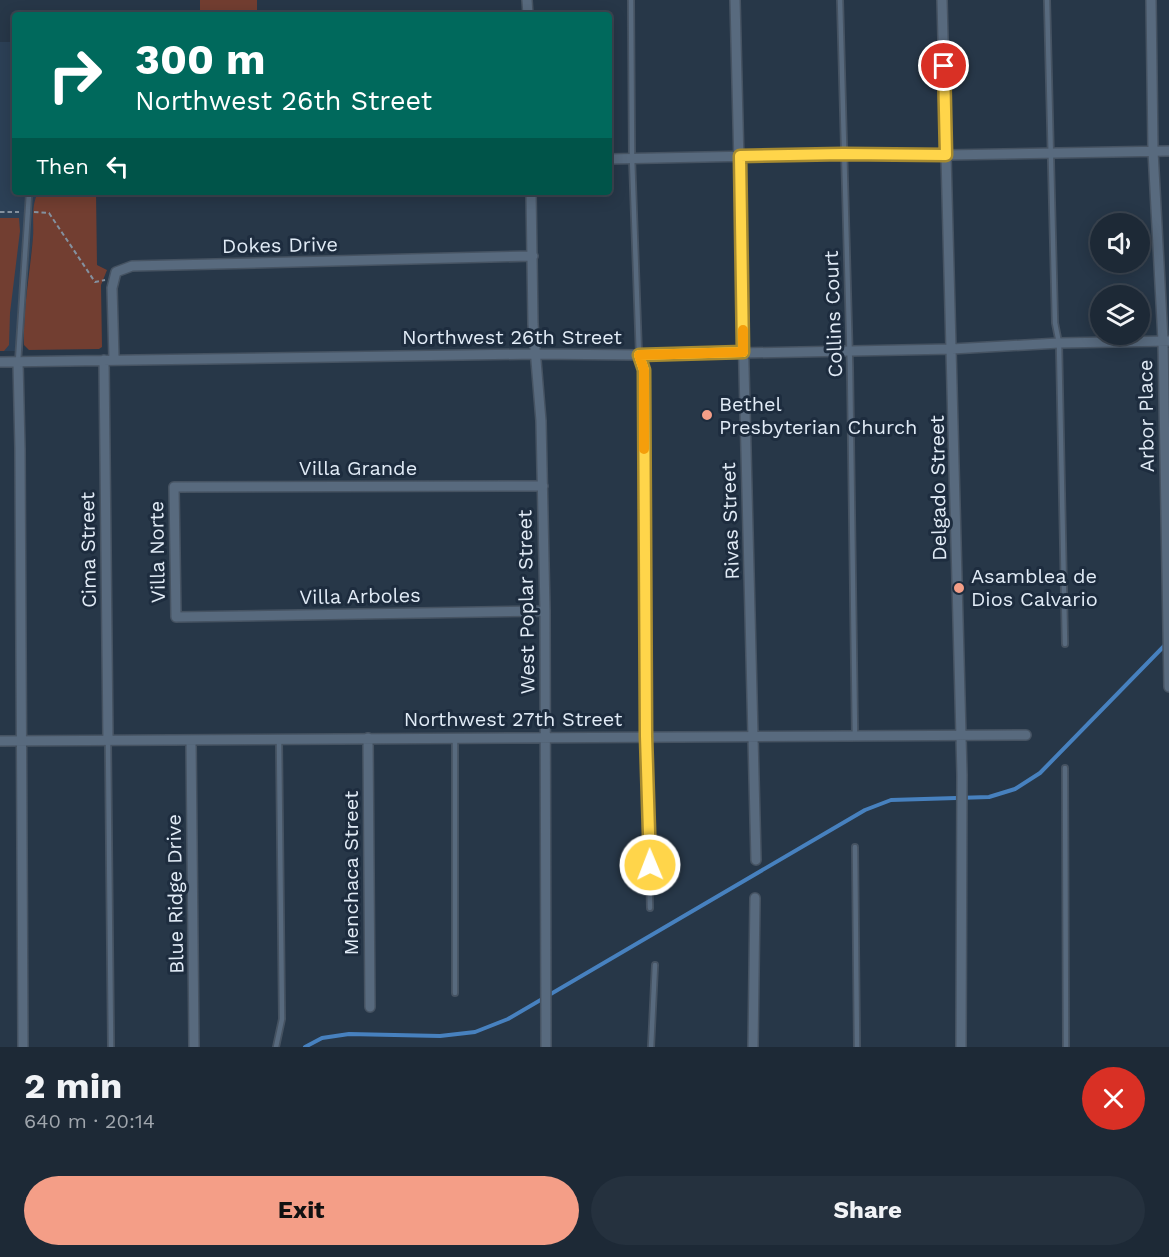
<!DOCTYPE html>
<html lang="en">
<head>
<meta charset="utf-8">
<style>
	:root { --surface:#1d2936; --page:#25313e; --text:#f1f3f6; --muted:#a0a6ad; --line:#3b4551; --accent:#f49e87 }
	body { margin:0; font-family:"Work Sans",sans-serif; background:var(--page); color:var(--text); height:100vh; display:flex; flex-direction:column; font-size:22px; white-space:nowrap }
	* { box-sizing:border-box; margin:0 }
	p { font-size:20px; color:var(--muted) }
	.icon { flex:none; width:33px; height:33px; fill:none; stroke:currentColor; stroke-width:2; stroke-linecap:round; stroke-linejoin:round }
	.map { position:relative; height:1047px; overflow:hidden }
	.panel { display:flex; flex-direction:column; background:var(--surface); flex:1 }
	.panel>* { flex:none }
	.top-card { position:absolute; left:12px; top:12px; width:600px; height:183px; border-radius:6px; box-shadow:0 3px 15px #0003,0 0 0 2px var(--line); background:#00695c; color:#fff; overflow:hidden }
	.tools { position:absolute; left:1090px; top:213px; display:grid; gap:12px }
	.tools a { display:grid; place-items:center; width:60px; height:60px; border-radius:50%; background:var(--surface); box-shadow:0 3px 15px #0003,0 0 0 2px var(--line); font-size:30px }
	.pin { position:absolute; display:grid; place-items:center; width:51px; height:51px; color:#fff; margin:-26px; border:3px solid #fff; border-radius:50%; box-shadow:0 2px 6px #0007 }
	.me { position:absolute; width:66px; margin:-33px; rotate:359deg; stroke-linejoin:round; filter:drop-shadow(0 0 4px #0008) }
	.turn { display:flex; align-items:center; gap:21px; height:126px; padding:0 24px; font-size:27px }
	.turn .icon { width:78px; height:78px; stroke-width:2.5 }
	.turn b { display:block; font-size:42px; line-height:51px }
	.then { display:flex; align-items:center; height:57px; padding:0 24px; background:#0003; gap:12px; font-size:22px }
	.round { display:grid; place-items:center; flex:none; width:63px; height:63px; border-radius:32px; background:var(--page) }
	.headline { display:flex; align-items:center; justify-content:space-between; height:102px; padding:0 24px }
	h1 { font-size:36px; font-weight:700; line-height:45px }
	.action { display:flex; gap:12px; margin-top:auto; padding:12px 24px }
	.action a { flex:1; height:69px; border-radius:36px; background:var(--accent); color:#111; font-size:24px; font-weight:700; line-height:69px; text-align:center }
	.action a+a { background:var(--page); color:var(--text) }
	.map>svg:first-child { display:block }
	.built { fill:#2c4056 }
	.green { fill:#723e31 }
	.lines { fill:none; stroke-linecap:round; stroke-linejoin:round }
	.stream { stroke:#4781bf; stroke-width:4 }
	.lane-casing { stroke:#465362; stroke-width:8 }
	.street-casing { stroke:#465362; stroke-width:12 }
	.path { stroke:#84919f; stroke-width:2; stroke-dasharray:4.5 3; stroke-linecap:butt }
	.lane { stroke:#586a7e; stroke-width:4.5 }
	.street { stroke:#586a7e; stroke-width:9 }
	.route-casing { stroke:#a68a30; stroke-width:15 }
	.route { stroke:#ffd54a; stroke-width:10 }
	.slow { stroke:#f59e0b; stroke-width:10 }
	.poi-dot { fill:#f49e87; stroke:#1d2c3e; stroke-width:2 }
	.labels { text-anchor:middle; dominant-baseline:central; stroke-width:6; stroke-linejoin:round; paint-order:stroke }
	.street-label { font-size:20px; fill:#e1ebf6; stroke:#1d2c3e }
	.poi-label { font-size:20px; fill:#e1ebf6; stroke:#1d2c3e; text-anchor:start }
</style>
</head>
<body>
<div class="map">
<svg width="1169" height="1047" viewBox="0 0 1169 1047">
	<rect width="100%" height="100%" fill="#273748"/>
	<!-- built -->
	<path class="built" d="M0,42H15V192H46L35,200L34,206L33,238L23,315V351H0Z"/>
	<!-- green -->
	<path class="green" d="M200,0H257V15H200Z
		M46,192H96L97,265L107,270L101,285L102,347L99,349L29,350L24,345C23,308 30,273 33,237C34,224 31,207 37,195Z
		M0,218H19L20,231L10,313L9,345L4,351H0Z"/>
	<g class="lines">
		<!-- stream -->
		<path class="stream" d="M305,1047L322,1038L349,1034L440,1036L475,1032L508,1019L865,810L891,800L989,797L1015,789L1040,773L1167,643"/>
		<defs>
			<path id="lane" d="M631,0L632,158L639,355L644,370L646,736L650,908
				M840,0L850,367L855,736
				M1047,0L1055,323L1059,343L1065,644
				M18,362L29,194
				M108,741L111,1047
				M1065,768L1066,1047
				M855,847L857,1047
				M455,993V738
				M276,1047L282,1019L279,740
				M651,1047L655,965"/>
			<path id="street" d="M527,0L528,15
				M735,0L756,860
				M942,0L962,775L961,1047
				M1151,0L1153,151L1163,341L1169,687
				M609,159L843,154L946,155L1169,151
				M531,192L533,324L541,421L545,611L546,1047
				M114,359L112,288L116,272L132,266L533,256
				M104,360L108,740
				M0,362L535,354L639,355L952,349L1059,343L1169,341
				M18,362L20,449L23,1047
				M543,486L174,487L176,617L545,611
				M368,738L370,1007
				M191,740L194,1047
				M0,741L1026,735
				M753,1047L755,898"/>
		</defs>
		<!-- lane casing -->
		<use href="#lane" class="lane-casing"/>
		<!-- street casing -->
		<use href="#street" class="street-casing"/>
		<!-- path -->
		<path class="path" d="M0,212H19
			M34,212L49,213L95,282L105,280"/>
		<!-- lane -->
		<use href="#lane" class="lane"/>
		<!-- street -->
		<use href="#street" class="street"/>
	</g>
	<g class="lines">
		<defs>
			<path id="route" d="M650,865L646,736L644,370L639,355L743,352L740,156L843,154L946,155L944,66"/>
		</defs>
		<!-- route casing -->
		<use href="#route" class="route-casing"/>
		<!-- route -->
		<use href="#route" class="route"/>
		<!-- slow -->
		<path class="slow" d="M644,449V370L639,355L743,352V330"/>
	</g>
	<!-- markers -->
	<g class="poi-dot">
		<circle cx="707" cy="415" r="6"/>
		<circle cx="959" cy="588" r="6"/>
	</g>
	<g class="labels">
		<!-- street labels -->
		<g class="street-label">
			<text transform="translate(280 245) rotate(-1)">Dokes Drive</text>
			<text transform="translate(833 314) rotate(-92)">Collins Court</text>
			<text x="512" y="337">Northwest 26th Street</text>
			<text transform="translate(1146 416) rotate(-91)">Arbor Place</text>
			<text x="358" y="468">Villa Grande</text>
			<text transform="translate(938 488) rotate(-91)">Delgado Street</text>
			<text transform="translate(730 521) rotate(-92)">Rivas Street</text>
			<text transform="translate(88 550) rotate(-91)">Cima Street</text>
			<text transform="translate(157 552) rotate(-91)">Villa Norte</text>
			<text transform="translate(360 596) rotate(-1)">Villa Arboles</text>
			<text transform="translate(526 602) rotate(-91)">West Poplar Street</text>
			<text x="513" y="719">Northwest 27th Street</text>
			<text transform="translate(351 873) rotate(-90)">Menchaca Street</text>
			<text transform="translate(175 894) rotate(-91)">Blue Ridge Drive</text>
		</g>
		<!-- poi labels -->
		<g class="poi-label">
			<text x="719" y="404">Bethel<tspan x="719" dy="23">Presbyterian Church</tspan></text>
			<text x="971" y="576">Asamblea de<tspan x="971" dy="23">Dios Calvario</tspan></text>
		</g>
	</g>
</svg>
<div class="tools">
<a><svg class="icon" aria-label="sound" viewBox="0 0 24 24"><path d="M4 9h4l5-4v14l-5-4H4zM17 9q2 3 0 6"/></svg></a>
<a><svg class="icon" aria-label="layers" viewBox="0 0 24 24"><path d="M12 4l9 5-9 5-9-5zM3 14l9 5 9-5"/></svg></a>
</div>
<div class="pin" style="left:944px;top:66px;background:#d93025"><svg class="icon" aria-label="arrive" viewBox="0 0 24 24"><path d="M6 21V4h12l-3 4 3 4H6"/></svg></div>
<svg class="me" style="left:650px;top:865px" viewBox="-20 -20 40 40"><circle r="17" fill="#ffd54a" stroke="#fff" stroke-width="3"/><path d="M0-11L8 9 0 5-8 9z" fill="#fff"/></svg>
<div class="top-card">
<div class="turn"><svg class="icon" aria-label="right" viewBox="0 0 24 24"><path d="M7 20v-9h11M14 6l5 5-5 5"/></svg><div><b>300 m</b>Northwest 26th Street</div></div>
<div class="then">Then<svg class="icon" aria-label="left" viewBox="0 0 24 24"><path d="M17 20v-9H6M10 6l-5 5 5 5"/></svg></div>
</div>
</div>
<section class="panel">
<div class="headline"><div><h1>2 min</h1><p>640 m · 20:14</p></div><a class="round" style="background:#d93025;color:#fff"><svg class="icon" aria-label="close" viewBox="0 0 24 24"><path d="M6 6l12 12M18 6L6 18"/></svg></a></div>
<div class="action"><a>Exit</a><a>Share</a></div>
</section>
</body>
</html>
